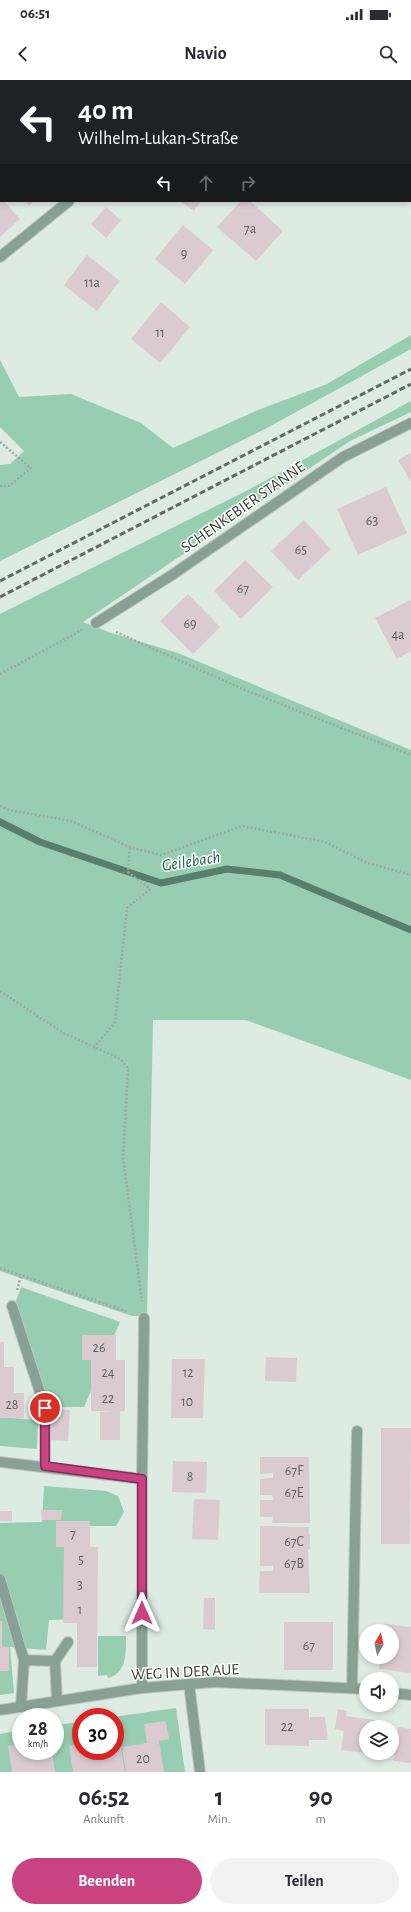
<!DOCTYPE html>
<html lang="de">
<head>
<meta charset="utf-8">
<style>
	:root { --surface:#fff; --page:#f2f2f3; --text:#2b2b33; --muted:#7c7c81; --accent:#c94383 }
	body { margin:0; font-family:"Alegreya Sans",sans-serif; background:var(--page); color:var(--text); height:100vh; display:flex; flex-direction:column; font-size:15px; white-space:nowrap }
	* { box-sizing:border-box; margin:0 }
	p { font-size:13px; color:var(--muted) }
	.icon { flex:none; width:22px; height:22px; fill:none; stroke:currentColor; stroke-width:2; stroke-linecap:round; stroke-linejoin:round }
	.map { position:relative; height:1692px; overflow:hidden }
	.drawer { display:flex; flex-direction:column; background:var(--surface); flex:1 }
	.drawer>* { flex:none }
	.guide { position:absolute; left:0px; top:0px; width:411px; height:122px; box-shadow:0 2px 6px #0003; background:#202124; color:#fff; overflow:hidden }
	.needle { width:26px; rotate:9deg }
	.tools { position:absolute; left:359px; top:1544px; display:grid; gap:8px }
	.tools a { display:grid; place-items:center; width:40px; height:40px; border-radius:50%; background:var(--surface); box-shadow:0 2px 6px #0003; font-size:20px }
	.speed { position:absolute; left:12px; top:1628px; display:flex; gap:8px; font-size:20px; font-weight:700; text-align:center }
	.speed>* { display:grid; place-content:center; width:52px; height:52px; border-radius:50%; background:var(--surface); box-shadow:0 2px 6px #0003; line-height:1 }
	.speed small { font-size:10px; font-weight:400 }
	.speed .limit { border:6px solid #d22; background:#fff; color:#111 }
	.pin { position:absolute; display:grid; place-items:center; width:34px; height:34px; color:#fff; margin:-17px; border:2px solid #fff; border-radius:50%; box-shadow:0 1px 4px #0007 }
	.me { position:absolute; width:44px; margin:-22px; rotate:0deg; stroke-linejoin:round; filter:drop-shadow(0 0 3px #0008) }
	.turn { display:flex; align-items:center; gap:14px; height:84px; padding:0 12px; font-size:18px }
	.turn .icon { width:52px; height:52px; stroke-width:2.5 }
	.turn b { display:block; font-size:28px; line-height:34px }
	.lanes { display:flex; align-items:center; height:38px; padding:0 12px; background:#0003; justify-content:center; gap:20px; direction:ltr }
	.lanes .off { opacity:.35 }
	.eta { display:flex; justify-content:space-evenly; align-items:center; height:68px; text-align:center }
	.eta b { font-size:24px; font-weight:600; line-height:28px }
	.cta { display:flex; gap:8px; margin-top:auto; padding:8px 12px }
	.cta a { flex:1; height:46px; border-radius:24px; background:var(--accent); color:#fff; font-size:16px; font-weight:600; line-height:46px; text-align:center }
	.cta a+a { background:var(--page); color:var(--text) }
	.status { display:flex; justify-content:space-between; align-items:center; height:28px; padding:0 20px; background:var(--surface); direction:ltr }
	.status svg { height:11px; fill:currentColor }
	header { display:flex; justify-content:space-between; align-items:center; height:52px; padding:0 12px; background:var(--surface); font-size:18px; font-weight:600 }
	.map>svg:first-child { display:block }
	.green { fill:#97cdb1 }
	.lines { fill:none; stroke-linecap:round; stroke-linejoin:round }
	.stream { stroke:#577f6b; stroke-width:7 }
	.building { fill:#dbcbd0 }
	.lane-casing { stroke:#bcc8c1; stroke-width:12 }
	.street-casing { stroke:#bcc8c1; stroke-width:12 }
	.path { stroke:#9ea9a2; stroke-width:2.5; stroke-dasharray:2 2; stroke-linecap:butt }
	.lane { stroke:#89a194; stroke-width:10 }
	.street { stroke:#89a194; stroke-width:10 }
	.rail { stroke:#626a65; stroke-width:3; stroke-dasharray:6 3; stroke-linecap:butt }
	.route-casing { stroke:#832c55; stroke-width:10 }
	.route { stroke:#c94383; stroke-width:7 }
	.labels { text-anchor:middle; dominant-baseline:central; stroke-width:3; stroke-linejoin:round; paint-order:stroke }
	.number-label { font-size:14px; fill:#5f605e }
	.street-label { font-size:16px; fill:#363c38; stroke:#fff }
	.water-label { font-size:17px; font-style:italic; fill:#1a5e42; stroke:#fff }
</style>
</head>
<body>
<div class="status"><b>06:51</b><svg viewBox="0 0 49 12"><path d="M0 12V9h3v3zM5 12V6h3v6zM10 12V3h3v9zM15 12V0h3v12zM26 1h20v11H26zM47 4h2v5h-2z"/></svg></div>
<header><svg class="icon" aria-label="back" viewBox="0 0 24 24"><path d="M15 5l-7 7 7 7"/></svg>Navio<svg class="icon" aria-label="search" viewBox="0 0 24 24"><circle cx="10" cy="10" r="6"/><path d="M15 15l6 6"/></svg></header>
<div class="map">
<svg width="411" height="1692" viewBox="0 0 411 1692">
	<rect width="100%" height="100%" fill="#ddebe3"/>
	<!-- green -->
	<path class="green" d="M411,255V269L267,348L0,481V385L10,384L24,371L0,347V280L19,317L71,314L141,343L173,368L258,330L327,304Z
		M411,321V332L350,361L83,542L111,553L178,573L411,670V1000L246,940H153L147,1236H132L0,1191V534L246,411Z
		M21,1207L120,1242L84,1327H51L15,1224Z
		M0,1337L38,1340L37,1369L0,1366Z
		M44,1406L106,1411L118,1416L124,1432L116,1446H90L86,1539L49,1540L46,1570L10,1567L14,1613L0,1615V1443L42,1442Z
		M98,1556H126C126,1572 127,1593 108,1598L107,1595L98,1596Z
		M176,1628L185,1692H0V1654L21,1650V1671H55V1645L81,1642V1671H115V1637H113Z"/>
	<g class="lines">
		<!-- stream -->
		<path class="stream" d="M0,742L40,762L161,803L227,789L280,795L411,850"/>
	</g>
	<!-- building -->
	<path class="building" d="M0,121H4L20,139L0,157Z
		M25,121H34L29,126Z
		M180,121H201L194,131Z
		M241,121H250L283,151L256,181L217,147Z
		M106,127L121,140L106,158L91,144Z
		M183,145L213,170L185,204L155,179Z
		M87,175L120,201L97,231L64,205Z
		M161,222L190,247L160,283L131,259Z
		M411,373V402L398,380Z
		M386,407L407,453L358,475L337,429Z
		M304,440L331,469L298,500L271,471Z
		M245,480L273,507L241,539L214,511Z
		M188,514L220,547L193,574L160,541Z
		M410,520L411,522V571L397,579L375,538Z
		M82,1255H116V1280H125V1331H120V1360H100V1332L110,1331H91V1280H82Z
		M0,1262H4V1287H14V1313H24V1338H0Z
		M266,1277L297,1278L296,1302L265,1301Z
		M172,1279H205L203,1338H171Z
		M50,1329L70,1330L68,1361L49,1360Z
		M381,1348H411L410,1464H381Z
		M260,1377H309L310,1443H272L273,1437H260V1420H273L272,1415H260V1399L273,1398V1393L260,1394Z
		M173,1381L207,1382L206,1413L172,1412Z
		M194,1419L220,1420L218,1460L192,1459Z
		M41,1430H62L61,1440H42Z
		M0,1431H12V1441H0Z
		M56,1441H90V1467H98L97,1587H77V1543H63L64,1467H56Z
		M260,1446L309,1447V1455H310V1469H308L310,1513H259L260,1491H273V1486H260Z
		M204,1518H215V1550L203,1549Z
		M0,1541H2V1566H0Z
		M284,1542H333V1590H284Z
		M385,1544L411,1547V1593L379,1589L381,1577H392V1551H384Z
		M0,1566L9,1567V1591H0Z
		M265,1629H309V1641L310,1637H325L328,1660H309V1666L265,1665Z
		M338,1629L347,1631L346,1636L381,1641L380,1647H366V1673L341,1670L344,1651L335,1649Z
		M166,1641L169,1659L159,1661L164,1692H126L122,1667L147,1663L144,1644Z
		M398,1647L411,1649V1683L393,1681Z
		M119,1658L125,1692H73L69,1666L81,1664V1671H115V1659Z
		M21,1664V1671H52L55,1692H12L8,1666Z"/>
	<g class="lines">
		<defs>
			<path id="lane" d="M385,0L386,1
				M12,1226L45,1328V1387
				M144,1249V1238
				M0,1499L24,1580L21,1627
				M24,1580L55,1581L57,1621
				M55,1581L68,1562"/>
			<path id="street" d="M219,1L220,0
				M0,177L69,121
				M96,543L172,495L343,377L411,343
				M0,1382L142,1399V1608
				M142,1399L144,1249
				M189,1604L200,1692
				M352,1608L357,1351
				M392,1613L411,1615
				M0,1630L142,1608L215,1602L366,1609"/>
		</defs>
		<!-- lane casing -->
		<use href="#lane" class="lane-casing"/>
		<!-- street casing -->
		<use href="#street" class="street-casing"/>
		<!-- path -->
		<path class="path" d="M0,362L31,388L9,406H0
			M116,552L245,610L411,675
			M0,594L82,550
			M0,726L9,730L71,741L130,767L161,775L242,746L325,762L365,782L411,795
			M0,911L62,952L120,979L128,988L123,1077L142,1221
			M94,968L115,942L127,828L150,809L128,792L130,767
			M0,1188L128,1232
			M17,1210L21,1196"/>
		<!-- lane -->
		<use href="#lane" class="lane"/>
		<!-- street -->
		<use href="#street" class="street"/>
		<!-- rail -->
		<path class="rail" d="M0,501L411,289
			M0,517L411,304"/>
	</g>
	<g class="lines">
		<defs>
			<path id="route" d="M45,1328V1386L142,1399V1533"/>
		</defs>
		<!-- route casing -->
		<use href="#route" class="route-casing"/>
		<!-- route -->
		<use href="#route" class="route"/>
	</g>
	<g class="labels">
		<!-- number labels -->
		<g class="number-label">
			<text x="250" y="149">7a</text>
			<text x="184" y="174">9</text>
			<text x="92" y="203">11a</text>
			<text x="160" y="253">11</text>
			<text x="372" y="441">63</text>
			<text x="301" y="470">65</text>
			<text x="243" y="509">67</text>
			<text x="190" y="544">69</text>
			<text x="398" y="555">4a</text>
			<text x="99" y="1268">26</text>
			<text x="108" y="1293">24</text>
			<text x="188" y="1293">12</text>
			<text x="108" y="1319">22</text>
			<text x="187" y="1322">10</text>
			<text x="12" y="1325">28</text>
			<text x="294" y="1391">67F</text>
			<text x="190" y="1397">8</text>
			<text x="294" y="1413">67E</text>
			<text x="73" y="1454">7</text>
			<text x="294" y="1462">67C</text>
			<text x="81" y="1480">5</text>
			<text x="294" y="1484">67B</text>
			<text x="80" y="1505">3</text>
			<text x="80" y="1530">1</text>
			<text x="309" y="1566">67</text>
			<text x="287" y="1647">22</text>
			<text x="143" y="1679">20</text>
		</g>
		<!-- street labels -->
		<g class="street-label">
			<text transform="translate(243 427) rotate(-35)">SCHENKEBIER STANNE</text>
			<text transform="translate(185 1592) rotate(-3)">WEG IN DER AUE</text>
		</g>
		<!-- water labels -->
		<g class="water-label">
			<text transform="translate(191 781) rotate(-9)">Geilebach</text>
		</g>
	</g>
</svg>
<div class="tools">
<a><svg class="needle" viewBox="-14 -14 28 28"><path d="M0-13l5 13h-10z" fill="#e53935"/><path d="M0 13l5-13h-10z" fill="#7c7c81"/></svg></a>
<a><svg class="icon" aria-label="sound" viewBox="0 0 24 24"><path d="M4 9h4l5-4v14l-5-4H4zM17 9q2 3 0 6"/></svg></a>
<a><svg class="icon" aria-label="layers" viewBox="0 0 24 24"><path d="M12 4l9 5-9 5-9-5zM3 14l9 5 9-5"/></svg></a>
</div>
<div class="speed"><div>28<small>km/h</small></div><div class="limit">30</div></div>
<div class="pin" style="left:45px;top:1328px;background:#d93025"><svg class="icon" aria-label="arrive" viewBox="0 0 24 24"><path d="M6 21V4h12l-3 4 3 4H6"/></svg></div>
<svg class="me" style="left:142px;top:1533px" viewBox="-20 -20 40 40"><path d="M0-17L14 15 0 8-14 15z" fill="#c94383" stroke="#fff" stroke-width="4"/></svg>
<div class="guide">
<div class="turn"><svg class="icon" aria-label="left" viewBox="0 0 24 24"><path d="M17 20v-9H6M10 6l-5 5 5 5"/></svg><div><b>40 m</b>Wilhelm-Lukan-Straße</div></div>
<div class="lanes"><svg class="icon" aria-label="left" viewBox="0 0 24 24"><path d="M17 20v-9H6M10 6l-5 5 5 5"/></svg><svg class="icon off" aria-label="ahead" viewBox="0 0 24 24"><path d="M12 20V5M6 11l6-6 6 6"/></svg><svg class="icon off" aria-label="right" viewBox="0 0 24 24"><path d="M7 20v-9h11M14 6l5 5-5 5"/></svg></div>
</div>
</div>
<section class="drawer">
<div class="eta">
<div><b>06:52</b><p>Ankunft</p></div>
<div><b>1</b><p>Min.</p></div>
<div><b>90</b><p>m</p></div>
</div>
<div class="cta"><a>Beenden</a><a>Teilen</a></div>
</section>
</body>
</html>
